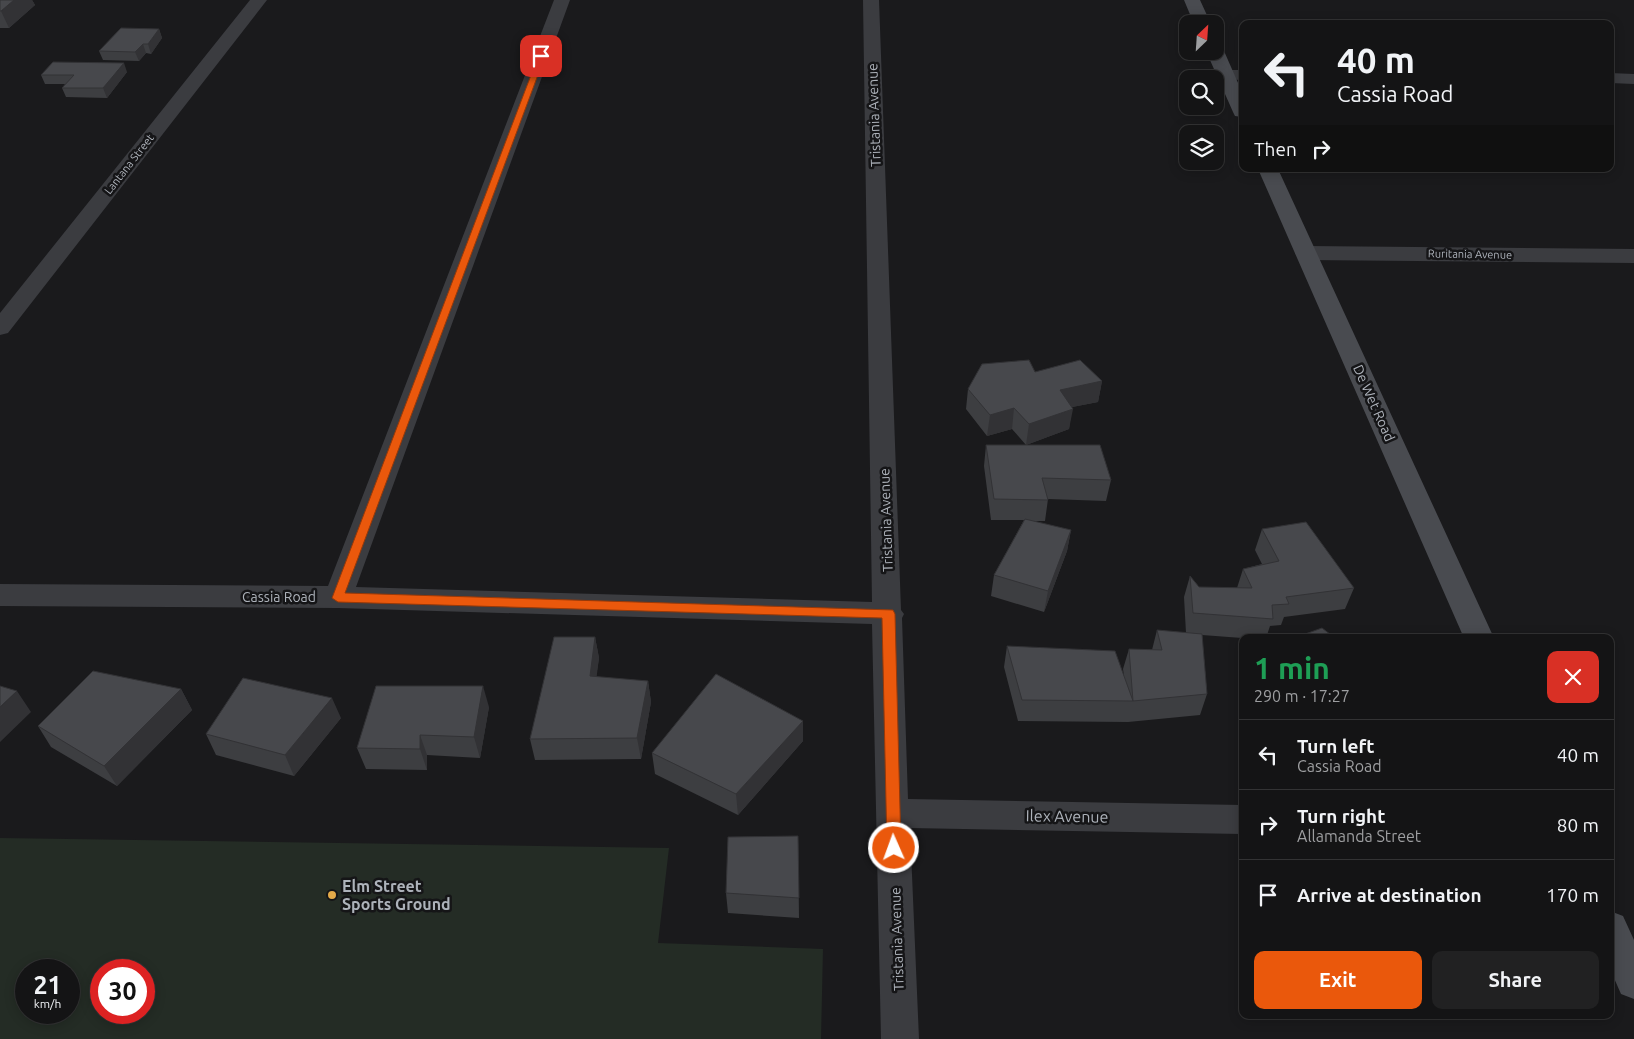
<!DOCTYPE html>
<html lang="en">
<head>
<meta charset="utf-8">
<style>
	:root { --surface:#141415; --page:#212122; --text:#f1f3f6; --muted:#9d9ea0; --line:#333334; --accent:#ea580c }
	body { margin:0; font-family:Ubuntu,sans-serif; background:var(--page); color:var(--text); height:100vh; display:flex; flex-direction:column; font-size:19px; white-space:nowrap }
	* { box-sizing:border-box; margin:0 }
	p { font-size:16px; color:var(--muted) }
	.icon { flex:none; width:28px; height:28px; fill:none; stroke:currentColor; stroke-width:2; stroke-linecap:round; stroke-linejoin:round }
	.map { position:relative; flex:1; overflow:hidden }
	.details { position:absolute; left:1239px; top:634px; width:375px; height:385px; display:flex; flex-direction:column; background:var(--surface); border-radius:10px; box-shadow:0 2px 12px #0003,0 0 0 1px var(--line) }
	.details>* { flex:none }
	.guide { position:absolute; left:1239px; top:20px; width:375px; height:152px; border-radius:10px; box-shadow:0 2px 12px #0003,0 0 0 1px var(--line); background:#141415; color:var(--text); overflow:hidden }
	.needle { width:32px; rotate:25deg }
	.fabs { position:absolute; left:1179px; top:15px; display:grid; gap:10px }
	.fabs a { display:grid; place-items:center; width:45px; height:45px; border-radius:10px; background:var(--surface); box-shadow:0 2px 12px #0003,0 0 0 1px var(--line); font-size:25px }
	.speed { position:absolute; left:15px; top:959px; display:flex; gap:10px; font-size:25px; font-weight:700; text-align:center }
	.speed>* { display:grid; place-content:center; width:65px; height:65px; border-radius:50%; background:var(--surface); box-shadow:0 2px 12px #0003,0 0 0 1px var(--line); line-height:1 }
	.speed small { font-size:12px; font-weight:400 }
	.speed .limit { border:8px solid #d22; background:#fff; color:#111 }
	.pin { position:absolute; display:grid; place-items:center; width:42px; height:42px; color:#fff; margin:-21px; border-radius:10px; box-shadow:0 2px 8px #0006 }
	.me { position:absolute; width:55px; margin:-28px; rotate:358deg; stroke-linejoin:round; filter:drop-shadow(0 0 4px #0008) }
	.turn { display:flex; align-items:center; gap:18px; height:105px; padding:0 15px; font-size:22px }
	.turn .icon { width:65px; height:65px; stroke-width:2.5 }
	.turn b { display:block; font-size:35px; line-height:42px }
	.then { display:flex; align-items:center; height:48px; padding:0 15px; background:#0003; gap:10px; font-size:19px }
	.round { display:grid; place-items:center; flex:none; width:52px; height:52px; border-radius:10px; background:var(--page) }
	.head { display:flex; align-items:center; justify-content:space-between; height:85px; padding:0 15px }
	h1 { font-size:30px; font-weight:700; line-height:38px; color:#1e9e55 }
	.action { display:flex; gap:10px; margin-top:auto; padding:10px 15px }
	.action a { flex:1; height:58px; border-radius:10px; background:var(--accent); color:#fff; font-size:20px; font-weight:700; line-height:58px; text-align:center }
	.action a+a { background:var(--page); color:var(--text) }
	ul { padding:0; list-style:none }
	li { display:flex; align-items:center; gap:15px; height:70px; padding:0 15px; border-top:1px solid var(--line) }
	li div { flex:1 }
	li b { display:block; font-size:19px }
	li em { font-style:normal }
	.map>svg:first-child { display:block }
	.green { fill:#242c25; fill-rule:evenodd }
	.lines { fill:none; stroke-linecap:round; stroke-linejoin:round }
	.street { fill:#3b3c40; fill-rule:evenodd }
	.secondary { fill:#494b50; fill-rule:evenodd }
	.wall { fill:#3d3e41 }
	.shaded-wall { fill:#323235 }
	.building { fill:#47484c; stroke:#323235 }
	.route { fill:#ea580c; stroke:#983908 }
	.poi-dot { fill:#e4ab49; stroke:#151517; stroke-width:2 }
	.labels { text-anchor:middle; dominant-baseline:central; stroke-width:5; stroke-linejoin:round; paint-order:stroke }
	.far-street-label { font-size:11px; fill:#adb2ba; stroke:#151517 }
	.street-label { font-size:14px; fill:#adb2ba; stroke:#151517 }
	.near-street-label { font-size:16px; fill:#adb2ba; stroke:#151517 }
	.near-poi-label { font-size:16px; font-weight:bold; fill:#adb2ba; stroke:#151517; text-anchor:start }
</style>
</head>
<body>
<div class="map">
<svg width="1634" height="1039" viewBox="0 0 1634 1039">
	<rect width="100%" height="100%" fill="#1a1a1c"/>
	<!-- green -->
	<path class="green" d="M0,838L669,848L658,943L823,949L821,1039H0ZM26,970H69V1012H26ZM101,970H144V1012H101Z"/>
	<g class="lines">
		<!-- street -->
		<path class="street" d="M250,0H267L8,333L0,335V313Z
			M554,0H570L356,587L872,602L863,0H879L901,610L904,614L902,618L908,799L1242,805V834L910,828L919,1039H881L872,624L338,608L0,606V584L328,586Z
			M1226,70H1242V80L1220,79L1217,75L1220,71Z
			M1610,73L1634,74V84L1610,83Z
			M1306,246L1634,249V263L1306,260L1298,258L1295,253L1298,248Z"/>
		<!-- secondary -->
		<path class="secondary" d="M1184,0H1200L1211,24H1194Z
			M1215,46L1221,47L1224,51L1242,92V117L1235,116L1233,112L1206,51H1215Z
			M1258,169H1278L1494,638H1464Z
			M1610,911L1623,916L1634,940V999L1621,994L1610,969Z"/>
	</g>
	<!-- wall -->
	<path class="wall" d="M0,0H32L35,5L9,28H0Z
		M159,29L162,38L151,54L146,53L139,61L103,60L99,51Z
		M127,72L107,98L66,97L62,88L65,84H45L41,75Z
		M1102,381L1098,402L1072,407L1069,429L1026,445L1012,429L987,436L966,409L968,389Z
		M986,445L1111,480L1106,501L1048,499L1045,521H1032L1071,530L1067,551L1044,612L991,596L994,575L1024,520H991L984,466Z
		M1262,529L1354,588L1345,609L1284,617L1281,625L1270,626L1266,638H1242L1202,635L1207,694L1200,715L1128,722L1018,721L1004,667L1007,646L1124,676L1123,669L1129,649L1152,650L1157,630L1186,633L1184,597L1190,576L1199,587L1237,588L1243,569L1262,564L1255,550Z
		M595,637L599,658L596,677L648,681L651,702L641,759L535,760L530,739Z
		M181,689L192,710L117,786L51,747L38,726Z
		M489,707L480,758L427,755V770L366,769L357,748Z
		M341,718L294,776L216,755L206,734Z
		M803,721V741L738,815L655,774L652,753Z
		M798,836L799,918L728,913L726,893Z"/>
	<!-- shaded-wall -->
	<path class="shaded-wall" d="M14,0H32L35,5L9,28L1,11Z
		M159,29L162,38L151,54L148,44Z
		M143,44L146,53L139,61L135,52Z
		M124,63L127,72L107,98L103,88Z
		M1102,381L1098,402L1057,410L1060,390Z
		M1014,408L1012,429L987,436L990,415Z
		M1073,409L1069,429L1026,445L1029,424Z
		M1071,530L1067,551L1044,612L1048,591Z
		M595,637L599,658L594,697L590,676Z
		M648,681L651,702L641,759L637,738Z
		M483,686L489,707L480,758L474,737Z
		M181,689L192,710L117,786L104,766Z
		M17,691L31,712L0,742V707Z
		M332,698L341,718L294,776L285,755Z
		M803,721V741L738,815L736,794Z
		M420,735L427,755V770L420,749Z"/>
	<!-- building -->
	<path class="building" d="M0,0H14L1,11H0Z
		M121,28L159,29L148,44H143L135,52L99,51Z
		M53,62L124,63L103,88H62L74,75H41Z
		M1029,360L1035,372L1080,360L1102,381L1060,390L1073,409L1029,424L1014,408L990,415L968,389L982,364Z
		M986,445H1100L1111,480L1042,478L1048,500L994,499Z
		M1025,519L1071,530L1048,591L994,575Z
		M1306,522L1354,588L1286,597L1289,604L1272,605L1273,619L1193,613L1190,576L1199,587L1252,588L1243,569L1279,561L1262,529Z
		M1322,628L1335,638H1294Z
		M1157,630L1202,634L1207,694L1133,701L1022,700L1007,646L1115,651L1133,701L1129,649L1162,650Z
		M554,637H595L590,676L648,681L637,738L530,739Z
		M93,671L181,689L104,766L38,726Z
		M716,674L803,721L736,794L652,753Z
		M243,678L332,698L285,755L206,734Z
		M0,686L17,691L0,707Z
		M376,686H483L474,737L420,735V749L357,748Z
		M798,836L799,898L726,893L728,837Z"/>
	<!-- route -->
	<path class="route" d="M539,54L545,56L345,593L893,610L895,614L901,848L899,853L894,855L889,853L887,848L882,618L338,602L332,598Z"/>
	<!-- markers -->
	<circle class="poi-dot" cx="332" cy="895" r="5"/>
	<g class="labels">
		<!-- far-street labels -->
		<g class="far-street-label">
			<text transform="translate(129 164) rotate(-52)">Lantana Street</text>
			<text transform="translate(1470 254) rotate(1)">Ruritania Avenue</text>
		</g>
		<!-- street labels -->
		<g class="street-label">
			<text transform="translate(874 115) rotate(-92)">Tristania Avenue</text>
			<text transform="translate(1374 403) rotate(66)">De Wet Road</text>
			<text transform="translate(886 520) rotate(-92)">Tristania Avenue</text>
			<text x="279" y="597">Cassia Road</text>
			<text transform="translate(897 939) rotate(-92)">Tristania Avenue</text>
		</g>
		<!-- near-street labels -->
		<g class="near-street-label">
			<text transform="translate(1067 816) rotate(1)">Ilex Avenue</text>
		</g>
		<!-- near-poi labels -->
		<g class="near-poi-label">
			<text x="342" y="886">Elm Street<tspan x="342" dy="18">Sports Ground</tspan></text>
		</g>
	</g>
</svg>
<div class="fabs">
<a><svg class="needle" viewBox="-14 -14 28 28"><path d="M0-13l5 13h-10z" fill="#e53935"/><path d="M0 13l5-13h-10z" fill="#9d9ea0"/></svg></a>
<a><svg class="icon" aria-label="search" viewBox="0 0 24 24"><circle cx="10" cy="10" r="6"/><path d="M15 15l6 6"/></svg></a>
<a><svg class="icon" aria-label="layers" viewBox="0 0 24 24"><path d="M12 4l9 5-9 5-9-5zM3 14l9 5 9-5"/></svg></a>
</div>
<div class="speed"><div>21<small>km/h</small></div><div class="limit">30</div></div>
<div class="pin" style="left:541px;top:56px;background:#d93025"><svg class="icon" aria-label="arrive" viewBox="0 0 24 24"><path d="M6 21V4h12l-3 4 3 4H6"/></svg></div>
<svg class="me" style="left:894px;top:848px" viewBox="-20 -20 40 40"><circle r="17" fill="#ea580c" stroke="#fff" stroke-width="3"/><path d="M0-11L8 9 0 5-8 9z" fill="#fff"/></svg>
<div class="guide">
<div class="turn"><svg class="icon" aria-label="left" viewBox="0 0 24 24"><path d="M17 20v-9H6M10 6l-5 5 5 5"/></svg><div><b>40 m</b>Cassia Road</div></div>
<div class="then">Then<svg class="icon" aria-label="right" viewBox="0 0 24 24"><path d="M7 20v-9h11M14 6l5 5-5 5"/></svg></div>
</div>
<section class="details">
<div class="head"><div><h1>1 min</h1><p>290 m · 17:27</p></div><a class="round" style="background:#d93025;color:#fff"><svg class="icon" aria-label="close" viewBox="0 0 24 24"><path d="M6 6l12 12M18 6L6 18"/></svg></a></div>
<ul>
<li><svg class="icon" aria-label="left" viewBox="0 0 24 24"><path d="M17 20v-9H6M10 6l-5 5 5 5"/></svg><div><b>Turn left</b><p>Cassia Road</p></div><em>40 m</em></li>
<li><svg class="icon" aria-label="right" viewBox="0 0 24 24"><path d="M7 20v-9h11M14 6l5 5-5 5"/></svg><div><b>Turn right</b><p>Allamanda Street</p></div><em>80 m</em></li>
<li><svg class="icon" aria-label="arrive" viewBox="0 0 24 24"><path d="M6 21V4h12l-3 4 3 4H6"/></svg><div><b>Arrive at destination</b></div><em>170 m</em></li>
</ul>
<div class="action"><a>Exit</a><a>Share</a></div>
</section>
</div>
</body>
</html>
